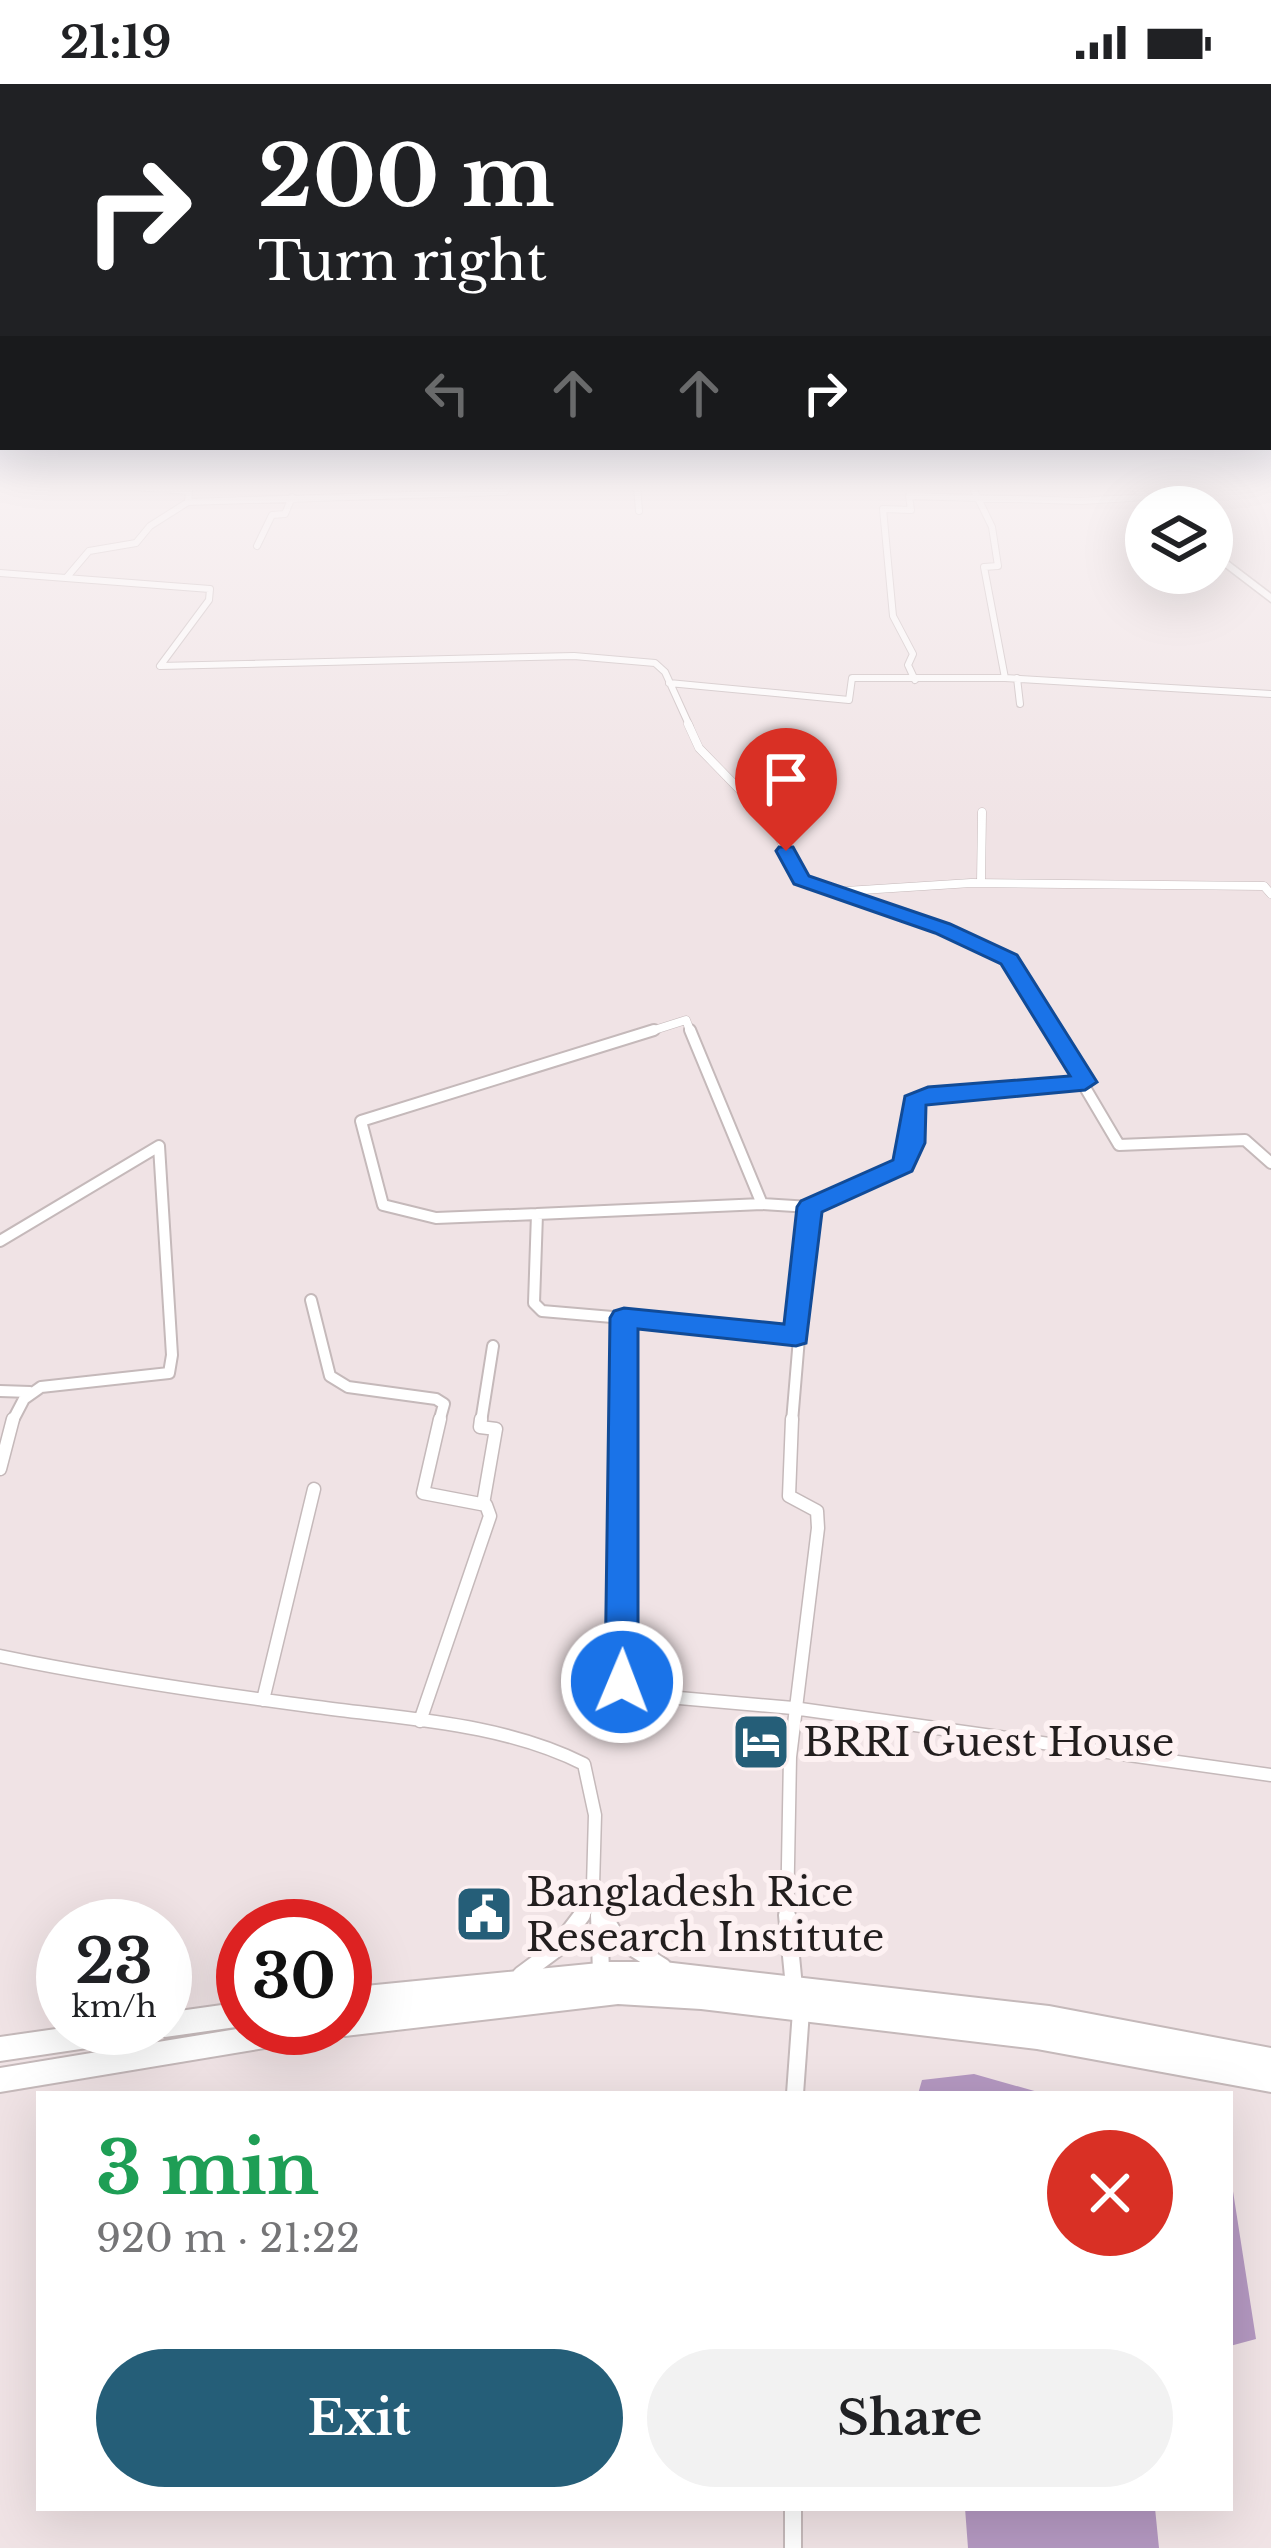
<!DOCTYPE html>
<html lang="en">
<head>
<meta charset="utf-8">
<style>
	:root { --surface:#fff; --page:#f2f2f2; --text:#202124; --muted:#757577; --accent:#255e78 }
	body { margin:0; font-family:"Libre Baskerville",serif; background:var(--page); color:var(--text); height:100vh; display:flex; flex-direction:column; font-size:45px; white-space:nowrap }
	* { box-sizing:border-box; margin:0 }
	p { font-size:39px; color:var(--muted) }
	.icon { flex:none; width:66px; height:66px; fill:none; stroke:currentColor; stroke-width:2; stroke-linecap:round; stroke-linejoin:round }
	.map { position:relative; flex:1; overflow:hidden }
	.details { position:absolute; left:36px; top:2007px; width:1197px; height:420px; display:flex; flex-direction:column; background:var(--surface); border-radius:0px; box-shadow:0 12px 48px #0002 }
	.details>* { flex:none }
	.guide { position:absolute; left:0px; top:0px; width:1272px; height:366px; box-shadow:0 12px 48px #0002; background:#202124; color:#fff; overflow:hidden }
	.tools { position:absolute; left:1125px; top:402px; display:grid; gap:24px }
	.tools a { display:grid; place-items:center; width:108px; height:108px; border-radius:50%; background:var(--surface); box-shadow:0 12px 48px #0002; font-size:60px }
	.speed { position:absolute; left:36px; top:1815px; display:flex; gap:24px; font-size:60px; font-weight:700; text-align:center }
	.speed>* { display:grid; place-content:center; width:156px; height:156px; border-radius:50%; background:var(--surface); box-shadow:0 12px 48px #0002; line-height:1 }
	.speed small { font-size:30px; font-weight:400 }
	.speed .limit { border:18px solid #d22; background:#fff; color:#111 }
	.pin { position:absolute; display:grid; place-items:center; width:102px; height:102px; color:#fff; margin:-123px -51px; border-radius:50% 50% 50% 0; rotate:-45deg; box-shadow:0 0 12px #0007 }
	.pin .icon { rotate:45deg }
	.me { position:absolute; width:132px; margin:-66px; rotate:1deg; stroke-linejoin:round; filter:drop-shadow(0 0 9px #0008) }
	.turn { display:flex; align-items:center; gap:42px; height:252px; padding:0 60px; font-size:54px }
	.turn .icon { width:156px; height:156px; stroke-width:2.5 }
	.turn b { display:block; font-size:84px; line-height:102px }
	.lanes { display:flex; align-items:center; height:114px; padding:0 60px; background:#0003; justify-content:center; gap:60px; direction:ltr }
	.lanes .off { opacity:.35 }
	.round { display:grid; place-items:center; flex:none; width:126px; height:126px; border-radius:63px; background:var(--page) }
	.summary { display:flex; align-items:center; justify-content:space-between; height:204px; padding:0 60px }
	h1 { font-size:72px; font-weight:700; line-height:90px; color:#1e9e55 }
	.primary-button { display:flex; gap:24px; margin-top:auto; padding:24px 60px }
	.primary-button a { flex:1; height:138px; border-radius:72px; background:var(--accent); color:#fff; font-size:48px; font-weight:700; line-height:138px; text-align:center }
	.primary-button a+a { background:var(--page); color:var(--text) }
	.status { display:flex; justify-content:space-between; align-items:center; height:84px; padding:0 60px; background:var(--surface); direction:ltr }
	.status svg { height:33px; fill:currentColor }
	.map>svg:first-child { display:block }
	.water { fill:#b498c1 }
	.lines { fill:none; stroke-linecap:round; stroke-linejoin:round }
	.minor-far4-casing { stroke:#c5b9ba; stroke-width:8 }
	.minor-far3-casing { stroke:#c5b9ba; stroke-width:9 }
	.minor-far2-casing { stroke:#c5b9ba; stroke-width:14 }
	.minor-far1-casing { stroke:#c5b9ba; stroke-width:15 }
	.minor-casing { stroke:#c5b9ba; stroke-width:20 }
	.primary-casing { stroke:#c5b9ba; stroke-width:4 }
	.trunk-casing { stroke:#c5b9ba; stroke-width:3 }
	.minor-far4 { stroke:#fff; stroke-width:6 }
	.minor-far3 { stroke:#fff; stroke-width:8 }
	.minor-far2 { stroke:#fff; stroke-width:10 }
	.minor-far1 { stroke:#fff; stroke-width:12 }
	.minor { stroke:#fff; stroke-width:16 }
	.primary { fill:#fff; fill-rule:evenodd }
	.trunk { fill:#fff; fill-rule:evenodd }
	.route { fill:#1a73e8; stroke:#114b97; stroke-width:3 }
	.labels { text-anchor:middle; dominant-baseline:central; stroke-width:12; stroke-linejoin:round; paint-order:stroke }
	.near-poi-label { font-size:39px; fill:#221e1e; stroke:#fdf1f2; text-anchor:start }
</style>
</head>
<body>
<div class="status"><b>21:19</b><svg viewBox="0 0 49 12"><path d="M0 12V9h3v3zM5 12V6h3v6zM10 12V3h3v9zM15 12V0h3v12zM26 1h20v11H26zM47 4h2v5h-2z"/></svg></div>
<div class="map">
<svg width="1271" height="2464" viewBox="0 0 1271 2464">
	<rect width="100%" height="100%" fill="#f0e3e5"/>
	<!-- water -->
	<path class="water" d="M974,1990L1038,2008L1046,2010H918L922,1996Z
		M1230,2088L1256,2255L1230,2262Z
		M965,2424H1155L1159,2464H968Z"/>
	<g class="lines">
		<defs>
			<path id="minor-far4" d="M122,402L189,407L188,418
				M637,402L639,427
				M972,402L992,443L998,482L984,483L1005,594L1271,610
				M257,462L272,431L285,430L292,413
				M0,489L210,505L209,516L160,582L574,572L655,579L665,588L690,643
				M67,493L89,467L136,459L150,442L188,418L505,408L507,402
				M1017,594L1020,620
				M915,596L908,581L913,570L893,532L883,425L911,426L909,412L1081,417L1146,413
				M669,599L849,616L852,594H1005"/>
			<path id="minor-far3" d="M688,640L699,664L771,738L801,796L943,844L1010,876L1053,949
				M981,799L982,728
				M846,807L971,799L1264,802L1271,810
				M645,949L686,936L691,949"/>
			<path id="minor-far2" d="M690,946L762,1120L810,1123L904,1081L912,1059L914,1017L928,1010L1085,998
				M1051,946L1119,1061L1245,1056L1271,1079
				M537,1130L762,1120
				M0,1157L159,1062L172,1271L169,1289L41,1303L24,1315L12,1338
				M311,1216L330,1292L348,1303L436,1315L444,1320L439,1338
				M624,1234L796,1252
				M0,1307L30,1308
				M481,1338L493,1262
				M623,1338L624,1234L542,1227L534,1219L537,1130L436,1134L383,1121L361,1037L654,946
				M792,1338L810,1123"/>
			<path id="minor-far1" d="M481,1335L480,1343L496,1345L483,1420
				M623,1335L622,1598L634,1610L793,1624L1271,1691
				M0,1385L13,1335
				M0,1572C105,1594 210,1609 317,1623C405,1635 503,1639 584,1680L595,1731L593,1802L599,1834
				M263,1616L314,1405
				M420,1637L490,1432L486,1421L423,1409L440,1335
				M599,1824L605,1834
				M580,1834L597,1811
				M787,1834L790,1673L818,1444L817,1427L789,1412L792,1335"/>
			<path id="minor" d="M599,1831L601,1888
				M603,1831L616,1853L663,1883
				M787,1831L794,1903
				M521,1891L556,1865L582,1831
				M795,2010L801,1927
				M793,2424V2464"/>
			<path id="primary" d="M609,1878H664L1049,1922L1271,1964V2008L1037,1965L701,1925L618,1920L345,1952L337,1948L335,1944H345V1928L401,1922L345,1928V1904Z
				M243,1918V1942L165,1953L157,1949L155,1944H165V1929Z
				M63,1944H153L149,1952L141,1956L0,1977V1953Z
				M243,1944H325L321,1952L313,1956L0,2008V1984Z"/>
			<path id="trunk" d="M1128,402H1138L1163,423H1152Z
				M1212,465L1271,510V518L1212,473Z"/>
		</defs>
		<!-- minor-far4 casing -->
		<use href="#minor-far4" class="minor-far4-casing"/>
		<!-- minor-far3 casing -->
		<use href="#minor-far3" class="minor-far3-casing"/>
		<!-- minor-far2 casing -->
		<use href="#minor-far2" class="minor-far2-casing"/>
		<!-- minor-far1 casing -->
		<use href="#minor-far1" class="minor-far1-casing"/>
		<!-- minor casing -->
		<use href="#minor" class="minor-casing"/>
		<!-- primary casing -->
		<use href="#primary" class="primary-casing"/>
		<!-- trunk casing -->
		<use href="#trunk" class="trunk-casing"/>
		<!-- minor-far4 -->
		<use href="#minor-far4" class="minor-far4"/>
		<!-- minor-far3 -->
		<use href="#minor-far3" class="minor-far3"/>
		<!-- minor-far2 -->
		<use href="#minor-far2" class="minor-far2"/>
		<!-- minor-far1 -->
		<use href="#minor-far1" class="minor-far1"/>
		<!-- minor -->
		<use href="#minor" class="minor"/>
		<!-- primary -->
		<use href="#primary" class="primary"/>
		<!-- trunk -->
		<use href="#trunk" class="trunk"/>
	</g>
	<!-- sky -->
	<linearGradient id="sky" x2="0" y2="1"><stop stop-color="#93a9d8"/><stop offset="0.54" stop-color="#f8f2f3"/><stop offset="1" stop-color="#f8f2f3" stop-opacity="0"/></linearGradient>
	<rect width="1271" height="747" fill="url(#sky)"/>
	<!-- route -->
	<path class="route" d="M779,763H793L809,792L950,840L1017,871L1097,998L1085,1006L926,1021L925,1059L912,1087L822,1128L806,1259L796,1262L638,1245V1598L633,1609L622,1613L610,1609L605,1598L610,1234L614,1227L624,1224L784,1240L797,1123L801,1117L893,1076L905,1012L928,1003L1070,992L1001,880L935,849L794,800L776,767Z"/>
	<!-- icons -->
	<defs>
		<symbol id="hotel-square" viewBox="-11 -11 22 22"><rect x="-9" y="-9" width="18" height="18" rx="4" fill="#255e78" stroke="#fdf1f2"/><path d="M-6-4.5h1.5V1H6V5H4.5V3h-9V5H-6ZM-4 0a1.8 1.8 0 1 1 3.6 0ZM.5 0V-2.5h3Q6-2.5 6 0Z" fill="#fff"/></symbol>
		<symbol id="civic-square" viewBox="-11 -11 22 22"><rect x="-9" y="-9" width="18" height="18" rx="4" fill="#255e78" stroke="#fdf1f2"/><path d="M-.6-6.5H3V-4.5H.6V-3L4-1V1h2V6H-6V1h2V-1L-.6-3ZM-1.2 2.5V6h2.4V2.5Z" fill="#fff"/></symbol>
	</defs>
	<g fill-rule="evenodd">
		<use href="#hotel-square" x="728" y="1625" width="66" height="66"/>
		<use href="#civic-square" x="451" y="1797" width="66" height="66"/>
	</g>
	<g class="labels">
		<!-- near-poi labels -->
		<g class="near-poi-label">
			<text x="803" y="1658">BRRI Guest House</text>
			<text x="526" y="1808">Bangladesh Rice<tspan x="526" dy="45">Research Institute</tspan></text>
		</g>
	</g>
</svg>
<div class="tools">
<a><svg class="icon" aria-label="layers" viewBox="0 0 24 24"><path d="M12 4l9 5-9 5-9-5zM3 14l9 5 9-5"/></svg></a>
</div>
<div class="speed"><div>23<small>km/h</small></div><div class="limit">30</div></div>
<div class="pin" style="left:786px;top:767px;background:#d93025"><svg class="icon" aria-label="arrive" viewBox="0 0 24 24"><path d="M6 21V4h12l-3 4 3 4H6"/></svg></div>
<svg class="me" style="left:622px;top:1598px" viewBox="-20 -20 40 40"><circle r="17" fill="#1a73e8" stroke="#fff" stroke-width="3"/><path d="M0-11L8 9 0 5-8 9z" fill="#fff"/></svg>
<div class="guide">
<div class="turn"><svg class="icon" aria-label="right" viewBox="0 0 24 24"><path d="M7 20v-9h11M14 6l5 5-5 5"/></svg><div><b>200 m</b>Turn right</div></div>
<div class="lanes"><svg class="icon off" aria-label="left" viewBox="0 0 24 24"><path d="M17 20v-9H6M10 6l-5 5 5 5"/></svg><svg class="icon off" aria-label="ahead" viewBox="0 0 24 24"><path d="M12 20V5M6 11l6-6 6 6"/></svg><svg class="icon off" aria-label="ahead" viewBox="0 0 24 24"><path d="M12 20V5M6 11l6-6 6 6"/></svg><svg class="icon" aria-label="right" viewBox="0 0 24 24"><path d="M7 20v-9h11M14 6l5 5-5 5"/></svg></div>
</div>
<section class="details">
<div class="summary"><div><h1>3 min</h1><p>920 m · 21:22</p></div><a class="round" style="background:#d93025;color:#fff"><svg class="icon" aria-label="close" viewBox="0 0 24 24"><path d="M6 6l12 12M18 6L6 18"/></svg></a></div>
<div class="primary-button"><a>Exit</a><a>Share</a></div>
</section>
</div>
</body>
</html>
